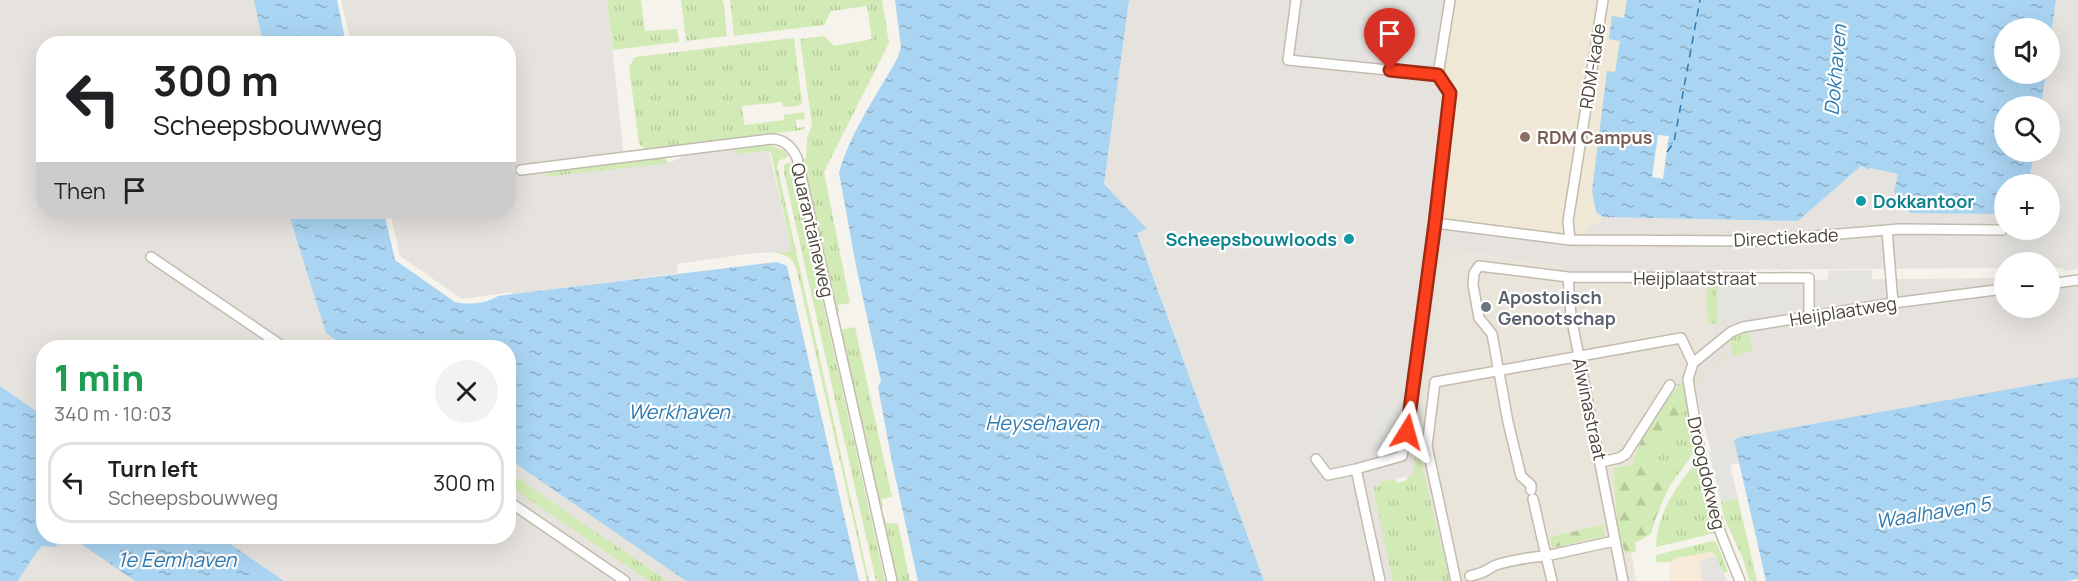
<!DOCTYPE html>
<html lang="en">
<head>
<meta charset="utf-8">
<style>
	:root { --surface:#fff; --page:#f2f2f2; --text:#202124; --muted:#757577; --line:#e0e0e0 }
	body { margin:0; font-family:Manrope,sans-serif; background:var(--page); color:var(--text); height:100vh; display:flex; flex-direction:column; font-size:22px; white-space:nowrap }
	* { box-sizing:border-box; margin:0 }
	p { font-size:20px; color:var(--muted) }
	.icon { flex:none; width:33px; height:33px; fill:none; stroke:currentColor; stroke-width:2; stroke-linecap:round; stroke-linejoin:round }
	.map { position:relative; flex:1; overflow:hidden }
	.drawer { position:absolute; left:36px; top:340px; width:480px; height:204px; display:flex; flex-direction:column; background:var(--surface); border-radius:24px; box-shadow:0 6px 24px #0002 }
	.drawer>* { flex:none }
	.top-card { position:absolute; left:36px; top:36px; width:480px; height:183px; border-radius:24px; box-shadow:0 6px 24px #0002; background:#fff; color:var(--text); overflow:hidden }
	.tools { position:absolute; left:1994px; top:18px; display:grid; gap:12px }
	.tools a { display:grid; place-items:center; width:66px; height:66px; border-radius:50%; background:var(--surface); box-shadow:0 6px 24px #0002; font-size:30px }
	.pin { position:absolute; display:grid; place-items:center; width:51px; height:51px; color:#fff; margin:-62px -26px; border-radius:50% 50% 50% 0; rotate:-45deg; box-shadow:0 0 6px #0007 }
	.pin .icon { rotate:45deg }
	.me { position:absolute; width:66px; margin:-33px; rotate:8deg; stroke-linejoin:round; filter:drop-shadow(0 0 4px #0008) }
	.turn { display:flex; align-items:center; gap:21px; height:126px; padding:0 18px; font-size:27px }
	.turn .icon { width:78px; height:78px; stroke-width:2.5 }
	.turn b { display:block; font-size:42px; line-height:51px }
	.then { display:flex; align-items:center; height:57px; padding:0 18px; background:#0003; gap:12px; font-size:22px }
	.round { display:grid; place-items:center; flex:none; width:63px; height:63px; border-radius:32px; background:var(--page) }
	.head { display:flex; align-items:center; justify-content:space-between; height:102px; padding:0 18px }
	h1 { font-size:36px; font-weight:800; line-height:45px; color:#1e9e55 }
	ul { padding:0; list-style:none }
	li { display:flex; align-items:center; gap:18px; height:81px; margin:0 12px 9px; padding:0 6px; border:3px solid var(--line); border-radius:24px }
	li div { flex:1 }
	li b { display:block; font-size:22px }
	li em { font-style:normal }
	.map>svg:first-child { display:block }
	.residential { fill:#eae5da }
	.commercial { fill:#f7ead8 }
	.industrial { fill:#e6e2dd }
	.education { fill:#efe8d6 }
	.grass { fill:url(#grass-tufts) }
	.forest { fill:url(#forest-firs) }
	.parking { fill:#e5e3e0 }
	.water { fill:url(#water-ripples) }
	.pier { fill:#f6f3ec }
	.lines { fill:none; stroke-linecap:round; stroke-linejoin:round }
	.ferry { stroke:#2e7ab2; stroke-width:1.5; stroke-dasharray:8 6; stroke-linecap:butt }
	.street-casing { stroke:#c2bbae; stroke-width:12 }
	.street { stroke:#fff; stroke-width:9 }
	.route-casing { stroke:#a42913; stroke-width:15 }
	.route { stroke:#fc3f1d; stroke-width:10 }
	.education-dot { fill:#8d6e63; stroke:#fff; stroke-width:2 }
	.culture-dot { fill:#0f9aa8; stroke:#fff; stroke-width:2 }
	.worship-dot { fill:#6b7280; stroke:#fff; stroke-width:2 }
	.labels { text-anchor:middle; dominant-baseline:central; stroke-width:4.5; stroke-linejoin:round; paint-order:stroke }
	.street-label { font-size:18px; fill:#4b4439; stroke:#fff }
	.education-label { font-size:18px; font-weight:bold; fill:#785e54; stroke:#fff; text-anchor:start }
	.culture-label { font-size:18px; font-weight:bold; fill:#0d838f; stroke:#fff; text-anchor:start }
	.worship-label { font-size:18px; font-weight:bold; fill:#5b616d; stroke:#fff; text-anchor:start }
	.water-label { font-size:20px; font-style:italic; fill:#2e7ab2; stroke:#fff }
</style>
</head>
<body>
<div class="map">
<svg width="2078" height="581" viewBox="0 0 2078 581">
	<defs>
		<pattern id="grass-tufts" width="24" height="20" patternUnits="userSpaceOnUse" patternTransform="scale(1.5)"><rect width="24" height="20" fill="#d2eab5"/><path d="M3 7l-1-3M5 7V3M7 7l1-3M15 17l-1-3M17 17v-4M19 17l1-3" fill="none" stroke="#b6ca9c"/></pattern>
		<pattern id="forest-firs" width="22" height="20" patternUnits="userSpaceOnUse" patternTransform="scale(1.5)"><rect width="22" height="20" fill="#d2eab5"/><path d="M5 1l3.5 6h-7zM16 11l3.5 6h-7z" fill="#b6ca9c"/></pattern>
		<pattern id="water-ripples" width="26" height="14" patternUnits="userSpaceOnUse" patternTransform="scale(1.5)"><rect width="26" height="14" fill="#a9d4f2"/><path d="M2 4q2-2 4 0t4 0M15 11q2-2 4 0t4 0" fill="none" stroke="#8caec5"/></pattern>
	</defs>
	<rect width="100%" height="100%" fill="#f6f3ec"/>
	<!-- residential -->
	<path class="residential" d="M1452,250L1566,268V274L1709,277L1714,351L1673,393L1629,537L1636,581H1445L1416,456L1442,259Z"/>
	<!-- commercial -->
	<path class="commercial" d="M1705,552H1711L1716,556L1727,581H1671L1669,572L1671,562L1675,558Z"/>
	<!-- industrial -->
	<path class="industrial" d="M0,0H285L293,43L44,44V212H325L394,348H44V537H508L509,430L721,581H0Z
		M341,0H607L625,167L671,162L686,155L736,149L737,154L769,151L791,247L790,252L754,253L677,264L678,273L512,295L511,292L462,299L400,256L390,212H508V44L351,43Z
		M1129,0H1627L1620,41L1607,71L1586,214L1597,223L1603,217L1798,221L1861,166L1869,170L1871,168L1898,174L2000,214L2004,212V230H2049V184H2029L2034,152H2049V106H2041L2046,74H2049V51L2056,0H2078V269L2065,271L2064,268H2049V262H2004V268L1713,270L1709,277L1566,274V268L1453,250L1442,259L1414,475L1379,482L1380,486L1374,487L1393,581H1264L1137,232L1146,229L1104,184Z
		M2078,276V395L1716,468L1704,426L1692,372L1714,351L1710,281L2004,278V308H2049V278Z"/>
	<!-- education -->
	<path class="education" d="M1455,0H1627L1624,18L1613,16L1609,39L1620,41L1615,72L1607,71L1592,191L1596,212L1603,217L1581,236L1565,238L1441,222L1456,100L1444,73Z"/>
	<!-- grass -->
	<path class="grass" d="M607,0H641L645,31L677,29L679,42L613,50Z
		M681,0H723L727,36L686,41Z
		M730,0H882L889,43L824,172L850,303L838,305L839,312L836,314L803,160L806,158L807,138L812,124L800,39L824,36L834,46L872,39L867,6L831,11L824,25L734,36Z
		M794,38L802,103L798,106L783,107L782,102L742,106L744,125L784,120V115L804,112L805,119L796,120L797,128L805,127L802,130L645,149L639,144L629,67L635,57Z
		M771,145L783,150L788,155L787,158L780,160L777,165L869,581H867L796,267L789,257L775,252H790L791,247L771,153L769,151L736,154V149Z
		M662,158L666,159L668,163L545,177L550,171Z
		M791,162L792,165L885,581H876L784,173V165Z
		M1707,285L1717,286V323L1709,325L1706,304Z
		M855,327L892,497L882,499L883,507L881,509L840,330Z
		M1749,331L1752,350L1733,357L1730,341L1737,335Z
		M1687,403L1695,451L1669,487L1652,476L1648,455L1664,445Z
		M1417,445L1449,577V581H1393L1373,487L1380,486L1379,482L1396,479L1397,483L1407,480V477L1413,475Z
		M1695,464L1698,465L1715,533L1656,547C1657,515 1675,487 1695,464Z
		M509,472L667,581H649L509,486Z
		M1738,499L1757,581H1749L1743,559L1724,518L1721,502Z
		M881,516H884L886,523L898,524L910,581H896Z
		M1713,541L1717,543L1728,572L1722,573L1716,556L1711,552L1675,558L1671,562H1656V555Z"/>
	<!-- forest -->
	<path class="forest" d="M1728,353V355L1707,370L1685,393L1687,403L1664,445L1648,455L1652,476L1669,487L1656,517L1651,534L1635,543L1636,552L1625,553L1618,527L1613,468L1632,465C1641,436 1658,409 1678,387L1677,384L1683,382L1685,388Z
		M1601,525L1604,526V536L1552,548L1549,537Z"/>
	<!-- parking -->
	<path class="parking" d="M1304,0H1440L1433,70L1298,56Z
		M2004,223V230H2049V223H2055L2056,268H2049V262H2004V268H1996L1997,224Z
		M1829,270H1872V295L1820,304L1821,284H1827Z
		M1722,283L1793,284V290H1799L1798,308L1722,321Z
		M1374,402L1401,406L1396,450L1366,459Z
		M1725,442L1738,499L1721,502L1709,452Z
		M1716,556L1727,581H1703L1699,561Z"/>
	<!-- water -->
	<path class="water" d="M254,0H337L346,43H263Z
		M895,0H1129L1104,184L1147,229L1137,233L1264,581H918L892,462L878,387L881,381L857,271L839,173C850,132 878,94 898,57L901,47Z
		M1627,0H2056L2049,51V28H2004V74H2046L2041,106H2004V152H2034L2029,184H2004V212L2000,214L1910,213L1894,192L1898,174L1870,168L1869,170L1861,166L1798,221L1603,217L1596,212L1592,191L1607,71L1615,72L1620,41L1609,39L1612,16L1624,18Z
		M288,212H384L395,260L455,302C469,305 486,304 498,296L777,262L787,266L859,581H686L509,459L508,348H347L326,333Z
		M2078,377V579L2067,581H1766L1734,440L1740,437Z
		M0,386L43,416L44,537H63L55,547L42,546L31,560L18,581H0Z
		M71,537H220L284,581H135Z"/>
	<!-- pier -->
	<path class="pier" d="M1658,135L1669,136L1663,179L1652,177Z"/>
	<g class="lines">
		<!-- ferry -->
		<path class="ferry" d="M1667,152L1674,142L1700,0"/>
		<defs>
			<path id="street" d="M1296,0L1288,60L1438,75L1450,93L1408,427L1402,456L1356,469L1380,581
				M1438,75L1450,0
				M521,170L771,139C784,139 792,147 797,158L892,581
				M1435,223L1570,240L1755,241L1900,229L2002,230
				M1887,230L1893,303
				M1570,240L1568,221L1603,0
				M151,257L285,348
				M1568,277L1571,316L1623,581
				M2049,284L2078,280
				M1316,459L1328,475L1356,469
				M1601,462L1619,458L1626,454L1670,385
				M1531,490V485L1521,476L1508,422L1492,334L1479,318L1473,285L1474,273L1479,266L1568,277L1809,278V317
				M508,501L625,581
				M1470,576C1480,574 1485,572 1492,567C1500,562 1537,556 1546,556L1533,499
				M1456,581L1427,446L1435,382L1681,338L1693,363
				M1552,581L1546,556L1614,541
				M1740,581L1721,534L1712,504L1702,464L1688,379L1693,363L1731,332L1743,327L1893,303L2004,289"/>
		</defs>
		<!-- street casing -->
		<use href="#street" class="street-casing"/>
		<!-- street -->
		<use href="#street" class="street"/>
	</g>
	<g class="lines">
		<defs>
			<path id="route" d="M1390,70L1438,75L1450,93L1435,223L1407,432"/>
		</defs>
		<!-- route casing -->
		<use href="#route" class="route-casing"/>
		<!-- route -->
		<use href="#route" class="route"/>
	</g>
	<!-- markers -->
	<circle class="education-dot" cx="1525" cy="137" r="6"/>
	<g class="culture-dot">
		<circle cx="1861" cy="201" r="6"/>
		<circle cx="1349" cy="239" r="6"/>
	</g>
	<circle class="worship-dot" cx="1486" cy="307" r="6"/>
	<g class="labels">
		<!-- street labels -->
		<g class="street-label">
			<text transform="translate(1592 66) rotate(-81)">RDM-kade</text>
			<text transform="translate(813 230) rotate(77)">Quarantaineweg</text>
			<text transform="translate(1786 237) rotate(-3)">Directiekade</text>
			<text x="1695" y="278">Heijplaatstraat</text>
			<text transform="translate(1843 311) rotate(-9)">Heijplaatweg</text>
			<text transform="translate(1590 409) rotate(78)">Alwinastraat</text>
			<text transform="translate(1707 473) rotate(77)">Droogdokweg</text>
		</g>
		<!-- education labels -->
		<g class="education-label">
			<text x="1537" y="137">RDM Campus</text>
		</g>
		<!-- culture labels -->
		<g class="culture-label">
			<text x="1873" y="201">Dokkantoor</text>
			<text x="1337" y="239" text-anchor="end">Scheepsbouwloods</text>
		</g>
		<!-- worship labels -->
		<g class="worship-label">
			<text x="1498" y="297">Apostolisch<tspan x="1498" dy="21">Genootschap</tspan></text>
		</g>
		<!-- water labels -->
		<g class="water-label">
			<text transform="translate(1835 70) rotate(-85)">Dokhaven</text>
			<text x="679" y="411">Werkhaven</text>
			<text x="1042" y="422">Heysehaven</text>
			<text transform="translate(1933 512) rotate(-9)">Waalhaven 5</text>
			<text x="177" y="559">1e Eemhaven</text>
		</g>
	</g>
</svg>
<div class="tools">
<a><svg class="icon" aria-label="sound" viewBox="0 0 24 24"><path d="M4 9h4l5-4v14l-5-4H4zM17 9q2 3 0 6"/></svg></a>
<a><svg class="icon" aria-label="search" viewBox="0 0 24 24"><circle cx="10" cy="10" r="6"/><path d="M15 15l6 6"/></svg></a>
<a>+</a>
<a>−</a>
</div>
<div class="pin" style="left:1390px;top:70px;background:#d93025"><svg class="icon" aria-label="arrive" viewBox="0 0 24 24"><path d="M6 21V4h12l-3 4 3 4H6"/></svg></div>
<svg class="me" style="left:1407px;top:432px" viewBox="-20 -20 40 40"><path d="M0-17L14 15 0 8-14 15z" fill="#fc3f1d" stroke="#fff" stroke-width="4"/></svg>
<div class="top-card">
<div class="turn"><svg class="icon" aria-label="left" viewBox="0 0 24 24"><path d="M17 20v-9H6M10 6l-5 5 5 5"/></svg><div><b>300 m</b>Scheepsbouwweg</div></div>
<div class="then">Then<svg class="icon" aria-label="arrive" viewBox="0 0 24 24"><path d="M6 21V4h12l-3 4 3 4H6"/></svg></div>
</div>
<section class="drawer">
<div class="head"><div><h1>1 min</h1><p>340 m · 10:03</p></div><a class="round"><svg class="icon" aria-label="close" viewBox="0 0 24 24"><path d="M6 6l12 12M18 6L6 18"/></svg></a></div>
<ul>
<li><svg class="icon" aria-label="left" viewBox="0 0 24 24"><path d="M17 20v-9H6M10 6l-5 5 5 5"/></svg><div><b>Turn left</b><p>Scheepsbouwweg</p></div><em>300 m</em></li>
</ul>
</section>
</div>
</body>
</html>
